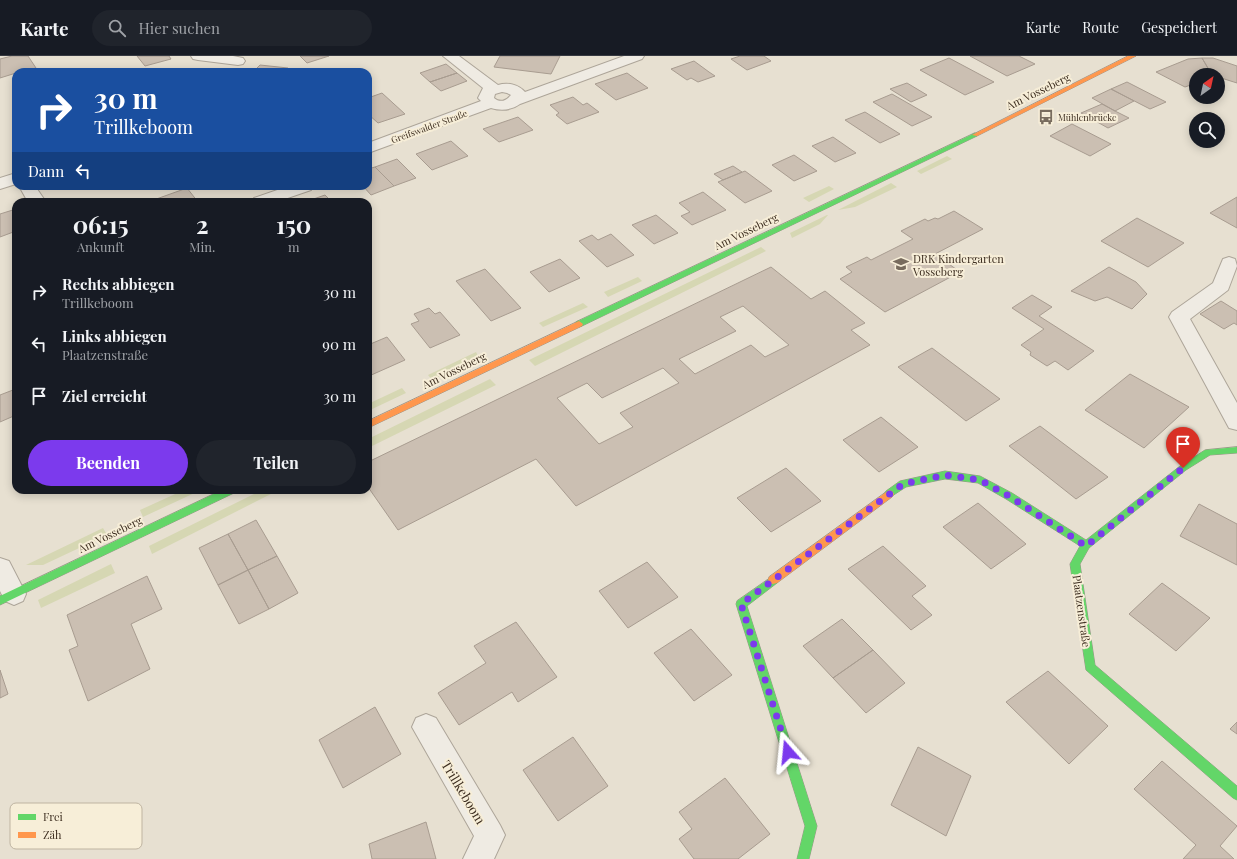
<!DOCTYPE html>
<html lang="de">
<head>
<meta charset="utf-8">
<style>
	:root { --surface:#171b24; --page:#20242c; --text:#f1f3f6; --muted:#9ea1a6; --line:#363941; --accent:#7c3aed }
	body { margin:0; font-family:"Playfair Display",serif; background:var(--page); color:var(--text); height:100vh; display:flex; flex-direction:column; font-size:15px; white-space:nowrap }
	* { box-sizing:border-box; margin:0 }
	p { font-size:13px; color:var(--muted) }
	.icon { flex:none; width:22px; height:22px; fill:none; stroke:currentColor; stroke-width:2; stroke-linecap:round; stroke-linejoin:round }
	.map { position:relative; flex:1; overflow:hidden }
	.panel { position:absolute; left:12px; top:142px; width:360px; height:296px; display:flex; flex-direction:column; background:var(--surface); border-radius:12px; box-shadow:0 2px 10px #0003 }
	.panel>* { flex:none }
	.hud { position:absolute; left:12px; top:12px; width:360px; height:122px; border-radius:12px; box-shadow:0 2px 10px #0003; background:#1a4fa0; color:#fff; overflow:hidden }
	.needle { width:26px; rotate:33deg }
	.tools { position:absolute; left:1189px; top:12px; display:grid; gap:8px }
	.tools a { display:grid; place-items:center; width:36px; height:36px; border-radius:50%; background:var(--surface); box-shadow:0 2px 10px #0003; font-size:20px }
	.pin { position:absolute; display:grid; place-items:center; width:34px; height:34px; color:#fff; margin:-41px -17px; border-radius:50% 50% 50% 0; rotate:-45deg; box-shadow:0 0 4px #0007 }
	.pin .icon { rotate:45deg }
	.me { position:absolute; width:44px; margin:-22px; rotate:342deg; stroke-linejoin:round; filter:drop-shadow(0 0 3px #0008) }
	.turn { display:flex; align-items:center; gap:14px; height:84px; padding:0 16px; font-size:18px }
	.turn .icon { width:52px; height:52px; stroke-width:2.5 }
	.turn b { display:block; font-size:28px; line-height:34px }
	.then { display:flex; align-items:center; height:38px; padding:0 16px; background:#0003; gap:8px; font-size:15px }
	.eta { display:flex; justify-content:space-evenly; align-items:center; height:68px; text-align:center }
	.eta b { font-size:24px; font-weight:700; line-height:28px }
	.action { display:flex; gap:8px; margin-top:auto; padding:8px 16px }
	.action a { flex:1; height:46px; border-radius:24px; background:var(--accent); color:#fff; font-size:16px; font-weight:700; line-height:46px; text-align:center }
	.action a+a { background:var(--page); color:var(--text) }
	ul { padding:0; list-style:none }
	li { display:flex; align-items:center; gap:12px; height:52px; padding:0 16px }
	li div { flex:1 }
	li b { display:block; font-size:15px }
	li em { font-style:normal }
	header { display:flex; align-items:center; gap:24px; box-sizing:border-box; height:56px; padding:0 20px; background:var(--surface); border-bottom:1px solid var(--line) }
	header strong { font-size:19px }
	nav { display:flex; gap:22px; margin-inline-start:auto; font-size:14px }
	.search { width:280px; height:36px; background:var(--page); display:flex; align-items:center; gap:10px; box-sizing:border-box; padding:0 14px; border-radius:22px; color:var(--muted); font-size:15px }
	.map>svg:first-child { display:block }
	.green { fill:#d6d7b3 }
	.building { fill:#cbbfb2; stroke:#a89c90; fill-rule:evenodd }
	.lines { fill:none; stroke-linecap:round; stroke-linejoin:round }
	.street-casing { stroke:#ada599; stroke-width:2 }
	.fast-casing { stroke:#9c958a; stroke-width:1 }
	.slow-casing { stroke:#9c958a; stroke-width:1 }
	.street { fill:#efebe3; fill-rule:evenodd }
	.fast { fill:#63d668; fill-rule:evenodd }
	.slow { fill:#ff974d; fill-rule:evenodd }
	.route { stroke:#7c3aed; stroke-width:7; stroke-dasharray:0 12.6 }
	.labels { text-anchor:middle; dominant-baseline:central; stroke-width:4; stroke-linejoin:round; paint-order:stroke }
	.far-poi-label { font-size:9px; fill:#3d2e20; stroke:#f7eed8; text-anchor:start }
	.far-street-label { font-size:9px; fill:#3d2e20; stroke:#f7eed8 }
	.street-label { font-size:11px; fill:#3d2e20; stroke:#f7eed8 }
	.poi-label { font-size:11px; fill:#3d2e20; stroke:#f7eed8; text-anchor:start }
	.near-street-label { font-size:13px; fill:#3d2e20; stroke:#f7eed8 }
	.key { fill:#f7eed8; stroke:#bfb4a1; stroke-width:1 }
	.key-label { font-size:11px; fill:#3d2e20 }
</style>
</head>
<body>
<header>
<strong>Karte</strong>
<div class="search"><svg class="icon" aria-label="search" viewBox="0 0 24 24"><circle cx="10" cy="10" r="6"/><path d="M15 15l6 6"/></svg>Hier suchen</div>
<nav><a>Karte</a><a>Route</a><a>Gespeichert</a></nav>
</header>
<div class="map">
<svg width="1237" height="803" viewBox="0 0 1237 803">
	<rect width="100%" height="100%" fill="#e7e0d1"/>
	<!-- green -->
	<path class="green" d="M947,100L952,103L921,118L917,115Z
		M891,127L897,131L855,151L838,154Z
		M829,130L834,133L809,146L803,142Z
		M827,159H828L820,168L792,182L790,177Z
		M761,191L766,195L535,310L529,304Z
		M638,221L642,225L608,241L604,236Z
		M583,247L588,251L543,271L539,267Z
		M476,296L479,302L432,324L428,319Z
		M490,323L496,329L368,392V383Z
		M402,332L406,337L368,355V348Z
		M184,434H201L143,461L140,454Z
		M262,434H279L152,498L149,490Z
		M103,472L107,479L43,509H26Z
		M111,508L115,517L41,552L38,544Z"/>
	<!-- building -->
	<path class="building" d="M12,0H28L36,12L16,16V17L0,22V3Z
		M137,0H169L171,3L145,10Z
		M300,0H329L307,7Z
		M500,0H560L551,18L494,11Z
		M740,0H764L771,5L747,14L731,3Z
		M970,0H1019L1035,8L1007,20Z
		M949,2L994,26L965,39L920,14Z
		M1202,2H1213L1237,10V27L1218,21V19H1212Z
		M1202,2L1212,19H1196V27L1185,31L1156,16L1188,3Z
		M694,5L709,16L715,20L698,26L691,22L687,24L671,13Z
		M446,8L457,17L430,26L420,17Z
		M260,9L288,12L285,16H253Z
		M457,17L467,25L441,35L430,26Z
		M627,17L648,32L616,44L595,28Z
		M1127,26L1166,46L1150,53L1111,33Z
		M907,27L927,39L911,46L890,33Z
		M1111,33L1134,45L1115,55L1092,42Z
		M382,37L405,58L378,67L368,58V42Z
		M892,38L932,61L912,70L873,46Z
		M573,41L583,49L587,47L599,56L567,68L556,59L559,57L550,49Z
		M1102,48L1115,55L1129,62L1108,72L1081,57Z
		M865,56L900,78L880,87L845,64Z
		M518,61L533,74L499,86L483,73Z
		M1072,68L1111,88L1090,100L1050,80Z
		M833,81L856,97L835,106L812,90Z
		M451,85L468,100L432,114L416,98Z
		M794,99L817,115L794,125L772,109Z
		M397,103L416,122L394,130L375,111Z
		M733,110L742,116L723,124L714,118Z
		M375,111L394,130L371,139L363,130H368V113Z
		M745,115L772,135L745,147L718,126Z
		M187,132L198,146H148Z
		M703,136L726,154L692,169L681,160L690,156L679,147Z
		M325,139L332,146H305Z
		M1237,141V172L1210,157Z
		M16,153V175L0,181V158Z
		M954,155L983,173L935,198L960,216L885,256L840,223L852,216L846,211L867,201L871,204L913,183L901,175L925,163L928,165L935,162L938,163Z
		M656,159L678,177L654,188L632,169Z
		M1137,162L1184,187L1148,211L1101,185Z
		M611,178L634,199L607,211L579,185L592,179L598,184Z
		M560,203L580,222L549,236L530,216Z
		M771,211L811,243L825,235L865,267L851,274L870,289L576,450L536,403L398,474L368,431V406ZM743,250L789,289L765,301L751,289L695,318L679,303L736,275L720,261ZM663,312L679,327L620,357L633,371L599,388L557,342L587,327L602,342Z
		M1109,211L1136,226L1147,238L1132,253L1107,241L1095,245L1071,235Z
		M485,213L521,252L491,265L456,225Z
		M1032,239L1052,251L1039,260L1094,295L1068,314L1055,305L1047,310L1030,299L1031,296L1021,289L1044,273L1012,252Z
		M1221,245L1237,255V269L1234,267L1224,273L1200,258Z
		M429,252L435,258L440,256L460,279L430,292L411,268L419,265L414,258Z
		M387,281L405,304L369,320L368,289Z
		M932,292L1000,343L966,365L898,311Z
		M1130,318L1189,351L1144,392L1085,354Z
		M13,334L16,342V359L0,366V339Z
		M881,361L918,391L879,416L843,384Z
		M1040,370L1108,421L1076,443L1009,390Z
		M786,412L821,445L771,476L737,442Z
		M978,447L1026,488L991,513L943,471Z
		M1199,448L1237,468V509L1180,480Z
		M256,464L277,500L248,514L228,478Z
		M228,478L248,514L218,529L199,492Z
		M883,490L926,530L912,540L932,559L911,574L848,513Z
		M277,500L298,537L269,553L248,514Z
		M647,506L678,541L628,572L599,535Z
		M248,514L269,553L239,568L218,529Z
		M147,520L162,553L131,568L150,613L88,645L69,594L78,590L67,559Z
		M1162,527L1210,562L1176,595L1129,558Z
		M842,563L873,594L833,622L803,590Z
		M516,566L557,621L518,646L512,636L459,669L438,637L486,607L474,590Z
		M691,573L732,619L694,645L654,597Z
		M873,594L905,627L866,657L833,622Z
		M0,614L8,638L0,642Z
		M1048,615L1108,670L1069,708L1006,646Z
		M375,651L401,698L343,732L319,684Z
		M1237,666V678L1230,673Z
		M573,681L608,730L558,765L523,714Z
		M918,691L971,720L946,780L891,749Z
		M1162,705L1237,770L1220,790L1234,803H1183L1196,789L1134,733Z
		M725,722L770,778L738,803H694L679,783L692,773L679,756Z
		M426,766L436,803H372L369,788Z"/>
	<g class="lines">
		<defs>
			<path id="street" d="M191,0H233L243,2L245,5L243,8L238,9L198,4L193,3Z
				M443,0H459L498,29C507,26 518,28 525,36L624,0H644L642,3L520,48C512,54 501,55 491,52L368,97V87L481,45L478,42L483,32ZM502,36L507,37L511,39C506,45 500,47 494,42L495,38Z
				M16,117V128L0,133V122Z
				M19,130H35L46,146H28Z
				M289,130H313L311,134L276,146H251L254,142Z
				M1229,201L1235,203L1237,210L1228,234L1190,263L1237,347V374L1229,372L1169,261L1172,256L1213,227L1223,203Z
				M0,502L9,505L26,538L23,545L14,549L5,545L0,535Z
				M426,658L436,662L500,769L505,779L494,803H463L474,780L412,671L416,662Z"/>
			<path id="fast" d="M975,77L977,78V80L582,270L579,271L575,268L576,266Z
				M1237,391V397L1210,399L1186,414L1089,492L1080,508L1095,609L1237,730V744L1233,742L1086,614L1070,508L1080,490L1006,443L978,427L945,423L906,431L889,442L886,441L884,438L886,435L900,425L945,415L980,420L1012,437L1086,484L1180,410L1205,394Z
				M222,434H236L234,437L0,549V540Z
				M773,520L777,521L778,524L777,527L747,550L817,770L809,803H797L805,770L736,548L737,545Z"/>
			<path id="slow" d="M1128,0H1136L977,80L972,79Z
				M579,265L583,268L582,270L368,372V365Z
				M889,434L892,435L894,438L892,441L777,527L773,528L769,527L768,524L769,521Z"/>
		</defs>
		<!-- street casing -->
		<use href="#street" class="street-casing"/>
		<!-- fast casing -->
		<use href="#fast" class="fast-casing"/>
		<!-- slow casing -->
		<use href="#slow" class="slow-casing"/>
		<!-- street -->
		<use href="#street" class="street"/>
		<!-- fast -->
		<use href="#fast" class="fast"/>
		<!-- slow -->
		<use href="#slow" class="slow"/>
	</g>
	<g class="lines">
		<!-- route -->
		<path class="route" d="M788,696L741,548L903,428L945,419L980,424L1009,440L1086,490L1183,412"/>
	</g>
	<!-- icons -->
	<defs>
		<symbol id="bus-bare" viewBox="-9 -9 18 18"><path d="M-5-6H5V4H4V6H2V4H-2V6H-4V4H-5ZM-3.5-4V0h7V-4ZM-3.5 1.2v1.5H-2V1.2ZM2 1.2v1.5H3.5V1.2Z" fill="#786c5e" stroke="#f7eed8" stroke-width="2.5" paint-order="stroke"/></symbol>
		<symbol id="school-bare" viewBox="-9 -9 18 18"><path d="M0-5L7-2L0 1L-7-2ZM-4 1L0 2.5L4 1V4Q0 6-4 4Z" fill="#786c5e" stroke="#f7eed8" stroke-width="2.5" paint-order="stroke"/></symbol>
	</defs>
	<g fill-rule="evenodd">
		<use href="#bus-bare" x="1035" y="50" width="22" height="22"/>
		<use href="#school-bare" x="890" y="197" width="22" height="22"/>
	</g>
	<g class="labels">
		<!-- far-poi labels -->
		<g class="far-poi-label">
			<text x="1058" y="61">Mühlenbrücke</text>
		</g>
		<!-- far-street labels -->
		<g class="far-street-label">
			<text transform="translate(429 70) rotate(-20)">Greifswalder Straße</text>
		</g>
		<!-- street labels -->
		<g class="street-label">
			<text transform="translate(1038 35) rotate(-26)">Am Vosseberg</text>
			<text transform="translate(746 175) rotate(-26)">Am Vosseberg</text>
			<text transform="translate(454 314) rotate(-26)">Am Vosseberg</text>
			<text transform="translate(110 478) rotate(-26)">Am Vosseberg</text>
			<text transform="translate(1082 555) rotate(82)">Plaatzenstraße</text>
		</g>
		<!-- poi labels -->
		<g class="poi-label">
			<text x="913" y="202">DRK Kindergarten<tspan x="913" dy="13">Vosseberg</tspan></text>
		</g>
		<!-- near-street labels -->
		<g class="near-street-label">
			<text transform="translate(464 736) rotate(59)">Trillkeboom</text>
		</g>
	</g>
	<!-- legend -->
	<rect x="10" y="747" width="132" height="46" rx="6" class="key"/>
	<rect x="18" y="758" width="18" height="6" fill="#63d668"/>
	<rect x="18" y="776" width="18" height="6" fill="#ff974d"/>
	<g class="key-label">
		<text x="43" y="765">Frei</text>
		<text x="43" y="783">Zäh</text>
	</g>
</svg>
<div class="tools">
<a><svg class="needle" viewBox="-14 -14 28 28"><path d="M0-13l5 13h-10z" fill="#e53935"/><path d="M0 13l5-13h-10z" fill="#9ea1a6"/></svg></a>
<a><svg class="icon" aria-label="search" viewBox="0 0 24 24"><circle cx="10" cy="10" r="6"/><path d="M15 15l6 6"/></svg></a>
</div>
<div class="pin" style="left:1183px;top:412px;background:#d93025"><svg class="icon" aria-label="arrive" viewBox="0 0 24 24"><path d="M6 21V4h12l-3 4 3 4H6"/></svg></div>
<svg class="me" style="left:788px;top:696px" viewBox="-20 -20 40 40"><path d="M0-17L14 15 0 8-14 15z" fill="#7c3aed" stroke="#fff" stroke-width="4"/></svg>
<div class="hud">
<div class="turn"><svg class="icon" aria-label="right" viewBox="0 0 24 24"><path d="M7 20v-9h11M14 6l5 5-5 5"/></svg><div><b>30 m</b>Trillkeboom</div></div>
<div class="then">Dann<svg class="icon" aria-label="left" viewBox="0 0 24 24"><path d="M17 20v-9H6M10 6l-5 5 5 5"/></svg></div>
</div>
<section class="panel">
<div class="eta">
<div><b>06:15</b><p>Ankunft</p></div>
<div><b>2</b><p>Min.</p></div>
<div><b>150</b><p>m</p></div>
</div>
<ul>
<li><svg class="icon" aria-label="right" viewBox="0 0 24 24"><path d="M7 20v-9h11M14 6l5 5-5 5"/></svg><div><b>Rechts abbiegen</b><p>Trillkeboom</p></div><em>30 m</em></li>
<li><svg class="icon" aria-label="left" viewBox="0 0 24 24"><path d="M17 20v-9H6M10 6l-5 5 5 5"/></svg><div><b>Links abbiegen</b><p>Plaatzenstraße</p></div><em>90 m</em></li>
<li><svg class="icon" aria-label="arrive" viewBox="0 0 24 24"><path d="M6 21V4h12l-3 4 3 4H6"/></svg><div><b>Ziel erreicht</b></div><em>30 m</em></li>
</ul>
<div class="action"><a>Beenden</a><a>Teilen</a></div>
</section>
</div>
</body>
</html>
